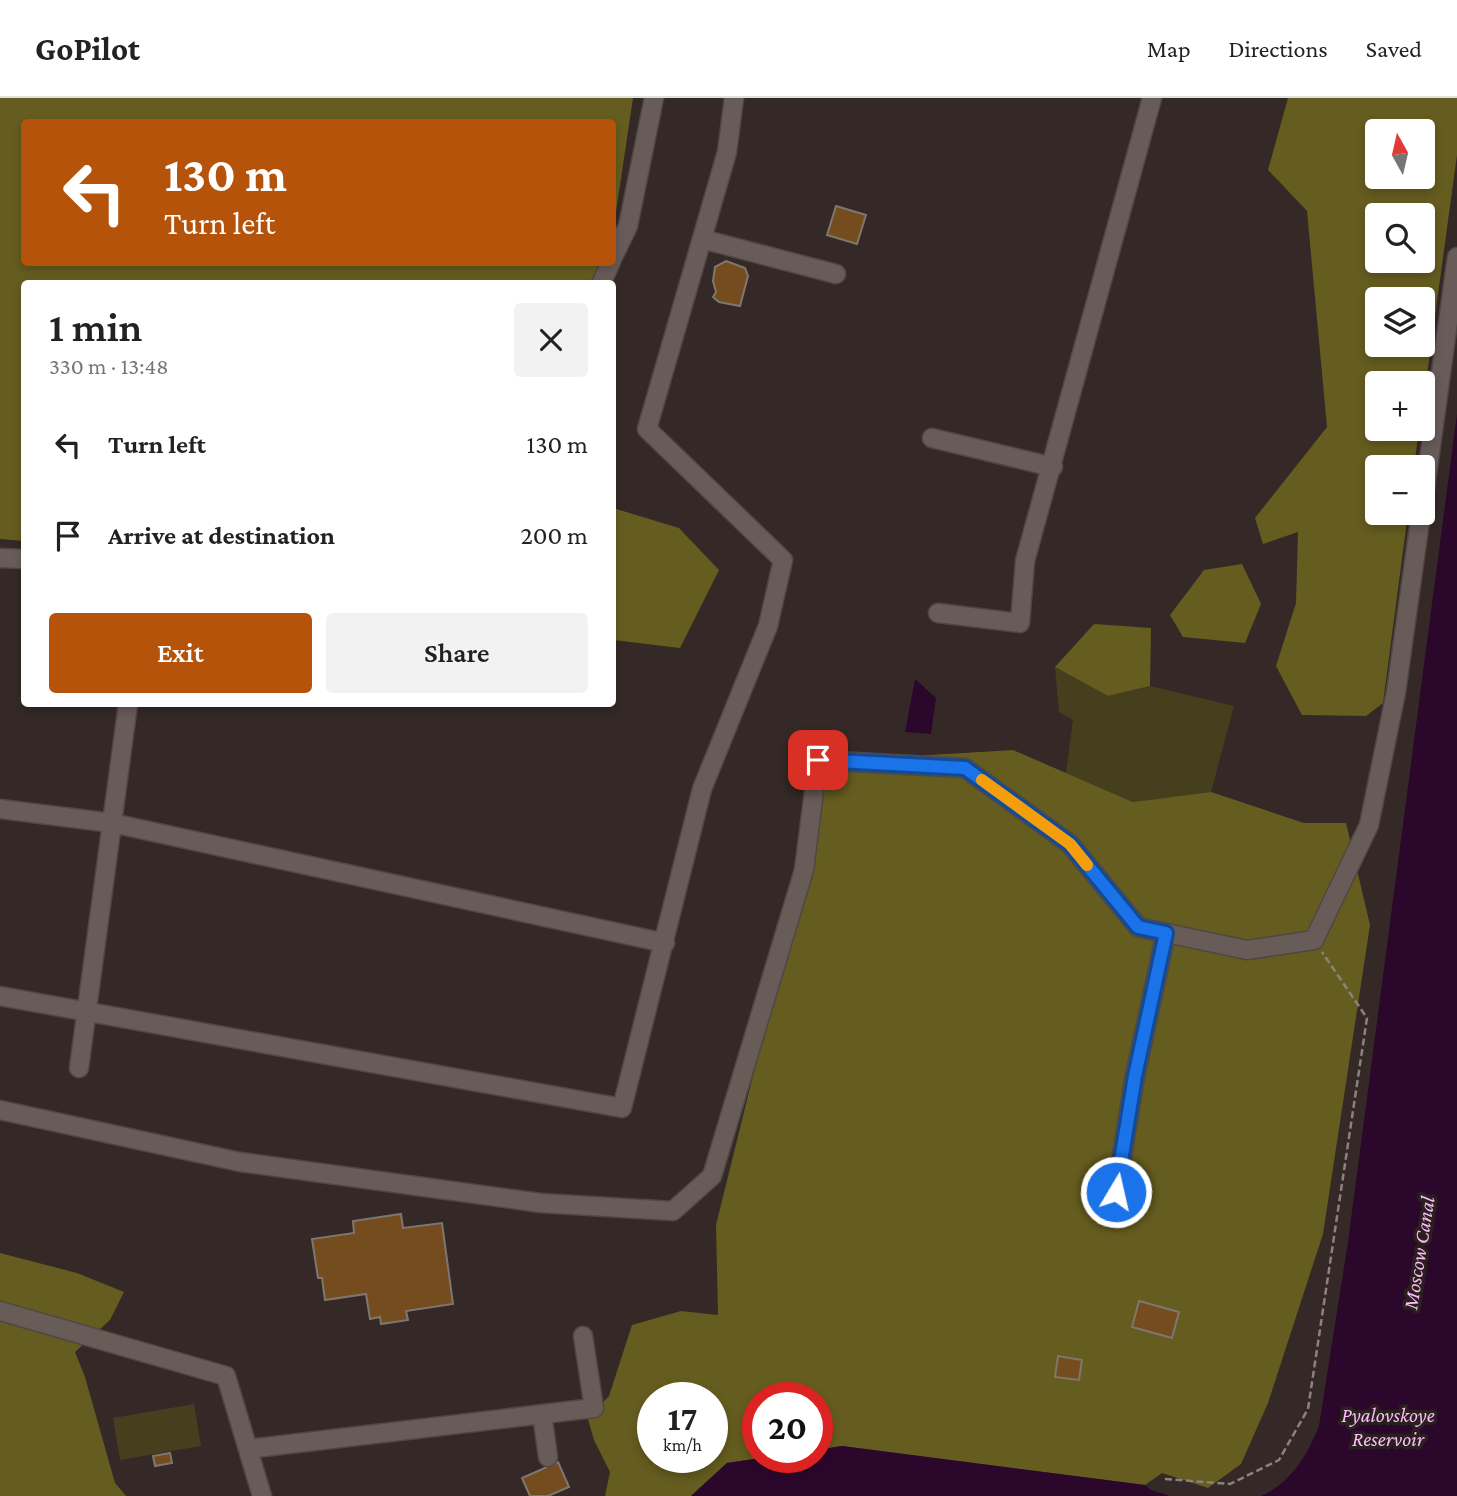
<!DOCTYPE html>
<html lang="en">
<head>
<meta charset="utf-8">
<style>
	:root { --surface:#fff; --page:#f2f2f2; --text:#222; --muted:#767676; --line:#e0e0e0; --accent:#b45309 }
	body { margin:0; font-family:"Crimson Pro",serif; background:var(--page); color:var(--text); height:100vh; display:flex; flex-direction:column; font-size:26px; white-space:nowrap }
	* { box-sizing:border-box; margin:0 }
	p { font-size:23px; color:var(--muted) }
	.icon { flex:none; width:38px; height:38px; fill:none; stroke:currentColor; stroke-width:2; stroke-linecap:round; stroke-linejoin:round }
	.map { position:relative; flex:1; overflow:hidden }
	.details { position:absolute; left:21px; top:182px; width:595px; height:427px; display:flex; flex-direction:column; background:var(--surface); border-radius:7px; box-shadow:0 4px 10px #0003 }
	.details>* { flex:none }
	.top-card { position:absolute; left:21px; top:21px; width:595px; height:147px; border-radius:7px; box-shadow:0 4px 10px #0003; background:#b45309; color:#fff; overflow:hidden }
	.needle { width:46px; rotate:352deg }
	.controls { position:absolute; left:1365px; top:21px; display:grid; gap:14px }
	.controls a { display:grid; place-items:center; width:70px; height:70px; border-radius:7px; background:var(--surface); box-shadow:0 4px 10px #0003; font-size:35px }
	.speed { position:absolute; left:637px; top:1284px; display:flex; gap:14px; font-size:35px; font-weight:700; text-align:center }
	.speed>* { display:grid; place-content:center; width:91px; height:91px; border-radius:50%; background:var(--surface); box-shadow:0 4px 10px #0003; line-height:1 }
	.speed small { font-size:18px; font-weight:400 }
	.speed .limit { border:10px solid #d22; background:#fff; color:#111 }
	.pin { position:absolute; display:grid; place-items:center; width:60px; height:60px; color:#fff; margin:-30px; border-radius:14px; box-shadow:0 4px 10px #0006 }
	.me { position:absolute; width:77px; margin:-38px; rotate:9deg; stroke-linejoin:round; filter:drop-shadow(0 0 5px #0008) }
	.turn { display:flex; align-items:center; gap:24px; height:147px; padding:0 28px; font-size:32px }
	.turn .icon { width:91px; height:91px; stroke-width:2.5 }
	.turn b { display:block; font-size:49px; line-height:60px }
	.round { display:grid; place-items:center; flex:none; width:74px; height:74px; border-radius:7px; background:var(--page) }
	.headline { display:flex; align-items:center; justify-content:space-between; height:119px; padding:0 28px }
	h1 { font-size:42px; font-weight:600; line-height:52px }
	.action { display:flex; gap:14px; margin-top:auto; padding:14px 28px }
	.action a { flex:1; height:80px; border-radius:7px; background:var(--accent); color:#fff; font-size:28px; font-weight:600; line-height:80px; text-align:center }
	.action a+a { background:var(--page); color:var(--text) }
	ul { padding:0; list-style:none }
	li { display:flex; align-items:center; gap:21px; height:91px; padding:0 28px }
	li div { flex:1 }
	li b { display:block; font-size:26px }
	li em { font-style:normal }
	header { display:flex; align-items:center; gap:42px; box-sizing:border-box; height:98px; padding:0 35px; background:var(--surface); border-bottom:2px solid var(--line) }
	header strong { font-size:33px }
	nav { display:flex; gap:38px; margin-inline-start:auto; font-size:24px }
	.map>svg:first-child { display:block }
	.green { fill:#453f1d }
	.forest { fill:#655c1f; fill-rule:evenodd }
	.water { fill:#2c072c }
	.building { fill:#744c1e; stroke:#7f776f; stroke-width:2 }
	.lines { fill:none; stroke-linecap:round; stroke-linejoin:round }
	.minor-casing { stroke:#504745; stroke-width:21 }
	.path { stroke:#8b8280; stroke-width:2.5; stroke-dasharray:7 3.5; stroke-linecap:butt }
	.minor { stroke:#685c59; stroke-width:18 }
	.route-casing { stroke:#114b97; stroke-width:18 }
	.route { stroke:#1a73e8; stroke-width:12 }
	.slow { stroke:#f59e0b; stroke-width:12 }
	.labels { text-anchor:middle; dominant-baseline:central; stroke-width:7; stroke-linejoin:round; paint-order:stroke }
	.water-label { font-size:21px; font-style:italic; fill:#fdbbfb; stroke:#2a201d }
</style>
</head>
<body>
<header>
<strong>GoPilot</strong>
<nav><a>Map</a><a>Directions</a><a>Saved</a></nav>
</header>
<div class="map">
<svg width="1457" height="1398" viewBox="0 0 1457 1398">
	<rect width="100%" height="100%" fill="#342927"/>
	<!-- green -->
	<path class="green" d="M1055,569L1108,598L1150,588L1234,608L1211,694L1133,704L1066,675L1073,622L1059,614Z
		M194,1306L201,1348L120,1362L113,1320Z"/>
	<!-- forest -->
	<path class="forest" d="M0,0H633L613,134L612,24H24V164L605,165L588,186H24V443L0,441Z
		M1288,0H1457V57L1423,306V285H1377V331H1419L1414,369H1377V415H1408L1383,605L1366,618L1302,617L1276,568L1296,505L1298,434L1263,446L1255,420L1327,329L1307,113L1268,72ZM1423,33V79H1377V33ZM1377,117H1423V163H1377ZM1377,201H1423V247H1377Z
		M613,410L679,430L719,472L680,550L613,542Z
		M1242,466L1261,506L1245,545L1183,539L1170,517L1204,472Z
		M1094,526L1151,530L1150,588L1108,598L1055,569Z
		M1013,652L1133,704L1211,694L1304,725H1346L1370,827L1323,1136L1268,1305L1241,1366L1208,1390L1162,1375L1145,1387L842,1348L817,1352V1300H758V1360H761L727,1365L691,1398H605L610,1374L594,1342L588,1321L609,1298L632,1227L681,1213L718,1217L716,1127L831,663ZM653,1300H712V1360H653Z
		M0,1155L77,1175L124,1194L110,1222L75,1254L85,1279L115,1385L126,1398H0Z"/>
	<!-- water -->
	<path class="water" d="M1457,316V1398H1261C1291,1385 1308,1356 1319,1328L1348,1144Z
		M915,581L936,600L931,636L905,634Z
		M842,1348L1145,1387L1151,1392L1170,1398H691L727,1365L761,1360H817V1352Z"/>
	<!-- building -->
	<path class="building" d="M836,108L866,117L857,146L827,137Z
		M726,163L745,170L748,178L740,208L719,204L713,199L716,194L713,183L715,169Z
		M401,1116L403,1130L442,1125L453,1206L406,1213L408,1222L381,1226L380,1219L370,1221L366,1196L325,1202L322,1180H318L312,1141L354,1135L353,1123Z
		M1139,1203L1179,1214L1172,1240L1132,1229Z
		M1058,1258L1082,1262L1079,1282L1055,1279Z
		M170,1355L172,1365L155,1368L153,1358Z
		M558,1364L569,1389L548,1398H530L522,1380Z"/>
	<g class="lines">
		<defs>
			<path id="minor" d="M702,141L836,176
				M612,161L628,128L654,0
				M601,186L611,164
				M932,340L1053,369
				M1423,405L1457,159
				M0,460L24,461
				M938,515L1020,525L1025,463L1152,0
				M0,711L112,725L665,845
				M0,898L622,1010L702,691L768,528L783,462L647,331L727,54L734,0
				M79,970L128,606
				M0,1012L240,1064L541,1105L673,1113L712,1078L804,772L818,662L965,670L1070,746L1138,829L1247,852L1314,842L1369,727L1396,594L1421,415
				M1116,1094L1135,978L1166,835
				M0,1213L226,1278L262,1398
				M542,1316L548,1359
				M248,1351L594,1310L583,1238"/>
		</defs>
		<!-- minor casing -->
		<use href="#minor" class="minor-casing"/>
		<!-- path -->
		<path class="path" d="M1165,1381L1230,1386L1279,1362L1308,1311L1367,920L1322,854"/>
		<!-- minor -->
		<use href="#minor" class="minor"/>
	</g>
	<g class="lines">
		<defs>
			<path id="route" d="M818,662L965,670L1070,746L1138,829L1166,835L1135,978L1116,1094"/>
		</defs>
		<!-- route casing -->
		<use href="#route" class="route-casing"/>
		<!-- route -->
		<use href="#route" class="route"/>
		<!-- slow -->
		<path class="slow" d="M982,682L1070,746L1087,767"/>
	</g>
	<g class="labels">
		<!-- water labels -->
		<g class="water-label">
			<text transform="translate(1419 1155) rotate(-81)">Moscow Canal</text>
			<text x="1388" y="1317">Pyalovskoye<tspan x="1388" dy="24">Reservoir</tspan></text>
		</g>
	</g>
</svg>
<div class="controls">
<a><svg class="needle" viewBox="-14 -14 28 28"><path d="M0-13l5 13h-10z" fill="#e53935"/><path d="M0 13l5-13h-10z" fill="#767676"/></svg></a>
<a><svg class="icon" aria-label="search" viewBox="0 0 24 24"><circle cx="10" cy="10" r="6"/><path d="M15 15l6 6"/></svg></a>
<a><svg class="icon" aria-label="layers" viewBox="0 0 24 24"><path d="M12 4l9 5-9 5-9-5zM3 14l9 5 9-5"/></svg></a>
<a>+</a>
<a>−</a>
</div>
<div class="speed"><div>17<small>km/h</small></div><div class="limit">20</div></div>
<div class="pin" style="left:818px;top:662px;background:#d93025"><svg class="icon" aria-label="arrive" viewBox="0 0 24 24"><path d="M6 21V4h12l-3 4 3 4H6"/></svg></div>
<svg class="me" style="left:1116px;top:1094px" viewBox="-20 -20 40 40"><circle r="17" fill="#1a73e8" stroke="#fff" stroke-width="3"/><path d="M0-11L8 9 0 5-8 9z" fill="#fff"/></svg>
<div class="top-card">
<div class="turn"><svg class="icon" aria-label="left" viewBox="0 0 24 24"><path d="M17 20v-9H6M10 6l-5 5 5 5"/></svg><div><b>130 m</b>Turn left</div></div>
</div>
<section class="details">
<div class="headline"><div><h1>1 min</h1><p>330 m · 13:48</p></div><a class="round"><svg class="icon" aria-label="close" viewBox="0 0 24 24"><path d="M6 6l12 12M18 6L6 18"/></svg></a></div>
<ul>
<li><svg class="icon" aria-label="left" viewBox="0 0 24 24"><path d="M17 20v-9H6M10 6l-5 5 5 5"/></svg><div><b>Turn left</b></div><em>130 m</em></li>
<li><svg class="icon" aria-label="arrive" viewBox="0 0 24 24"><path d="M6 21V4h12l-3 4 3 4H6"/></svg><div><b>Arrive at destination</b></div><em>200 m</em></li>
</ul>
<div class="action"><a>Exit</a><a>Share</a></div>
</section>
</div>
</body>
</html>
